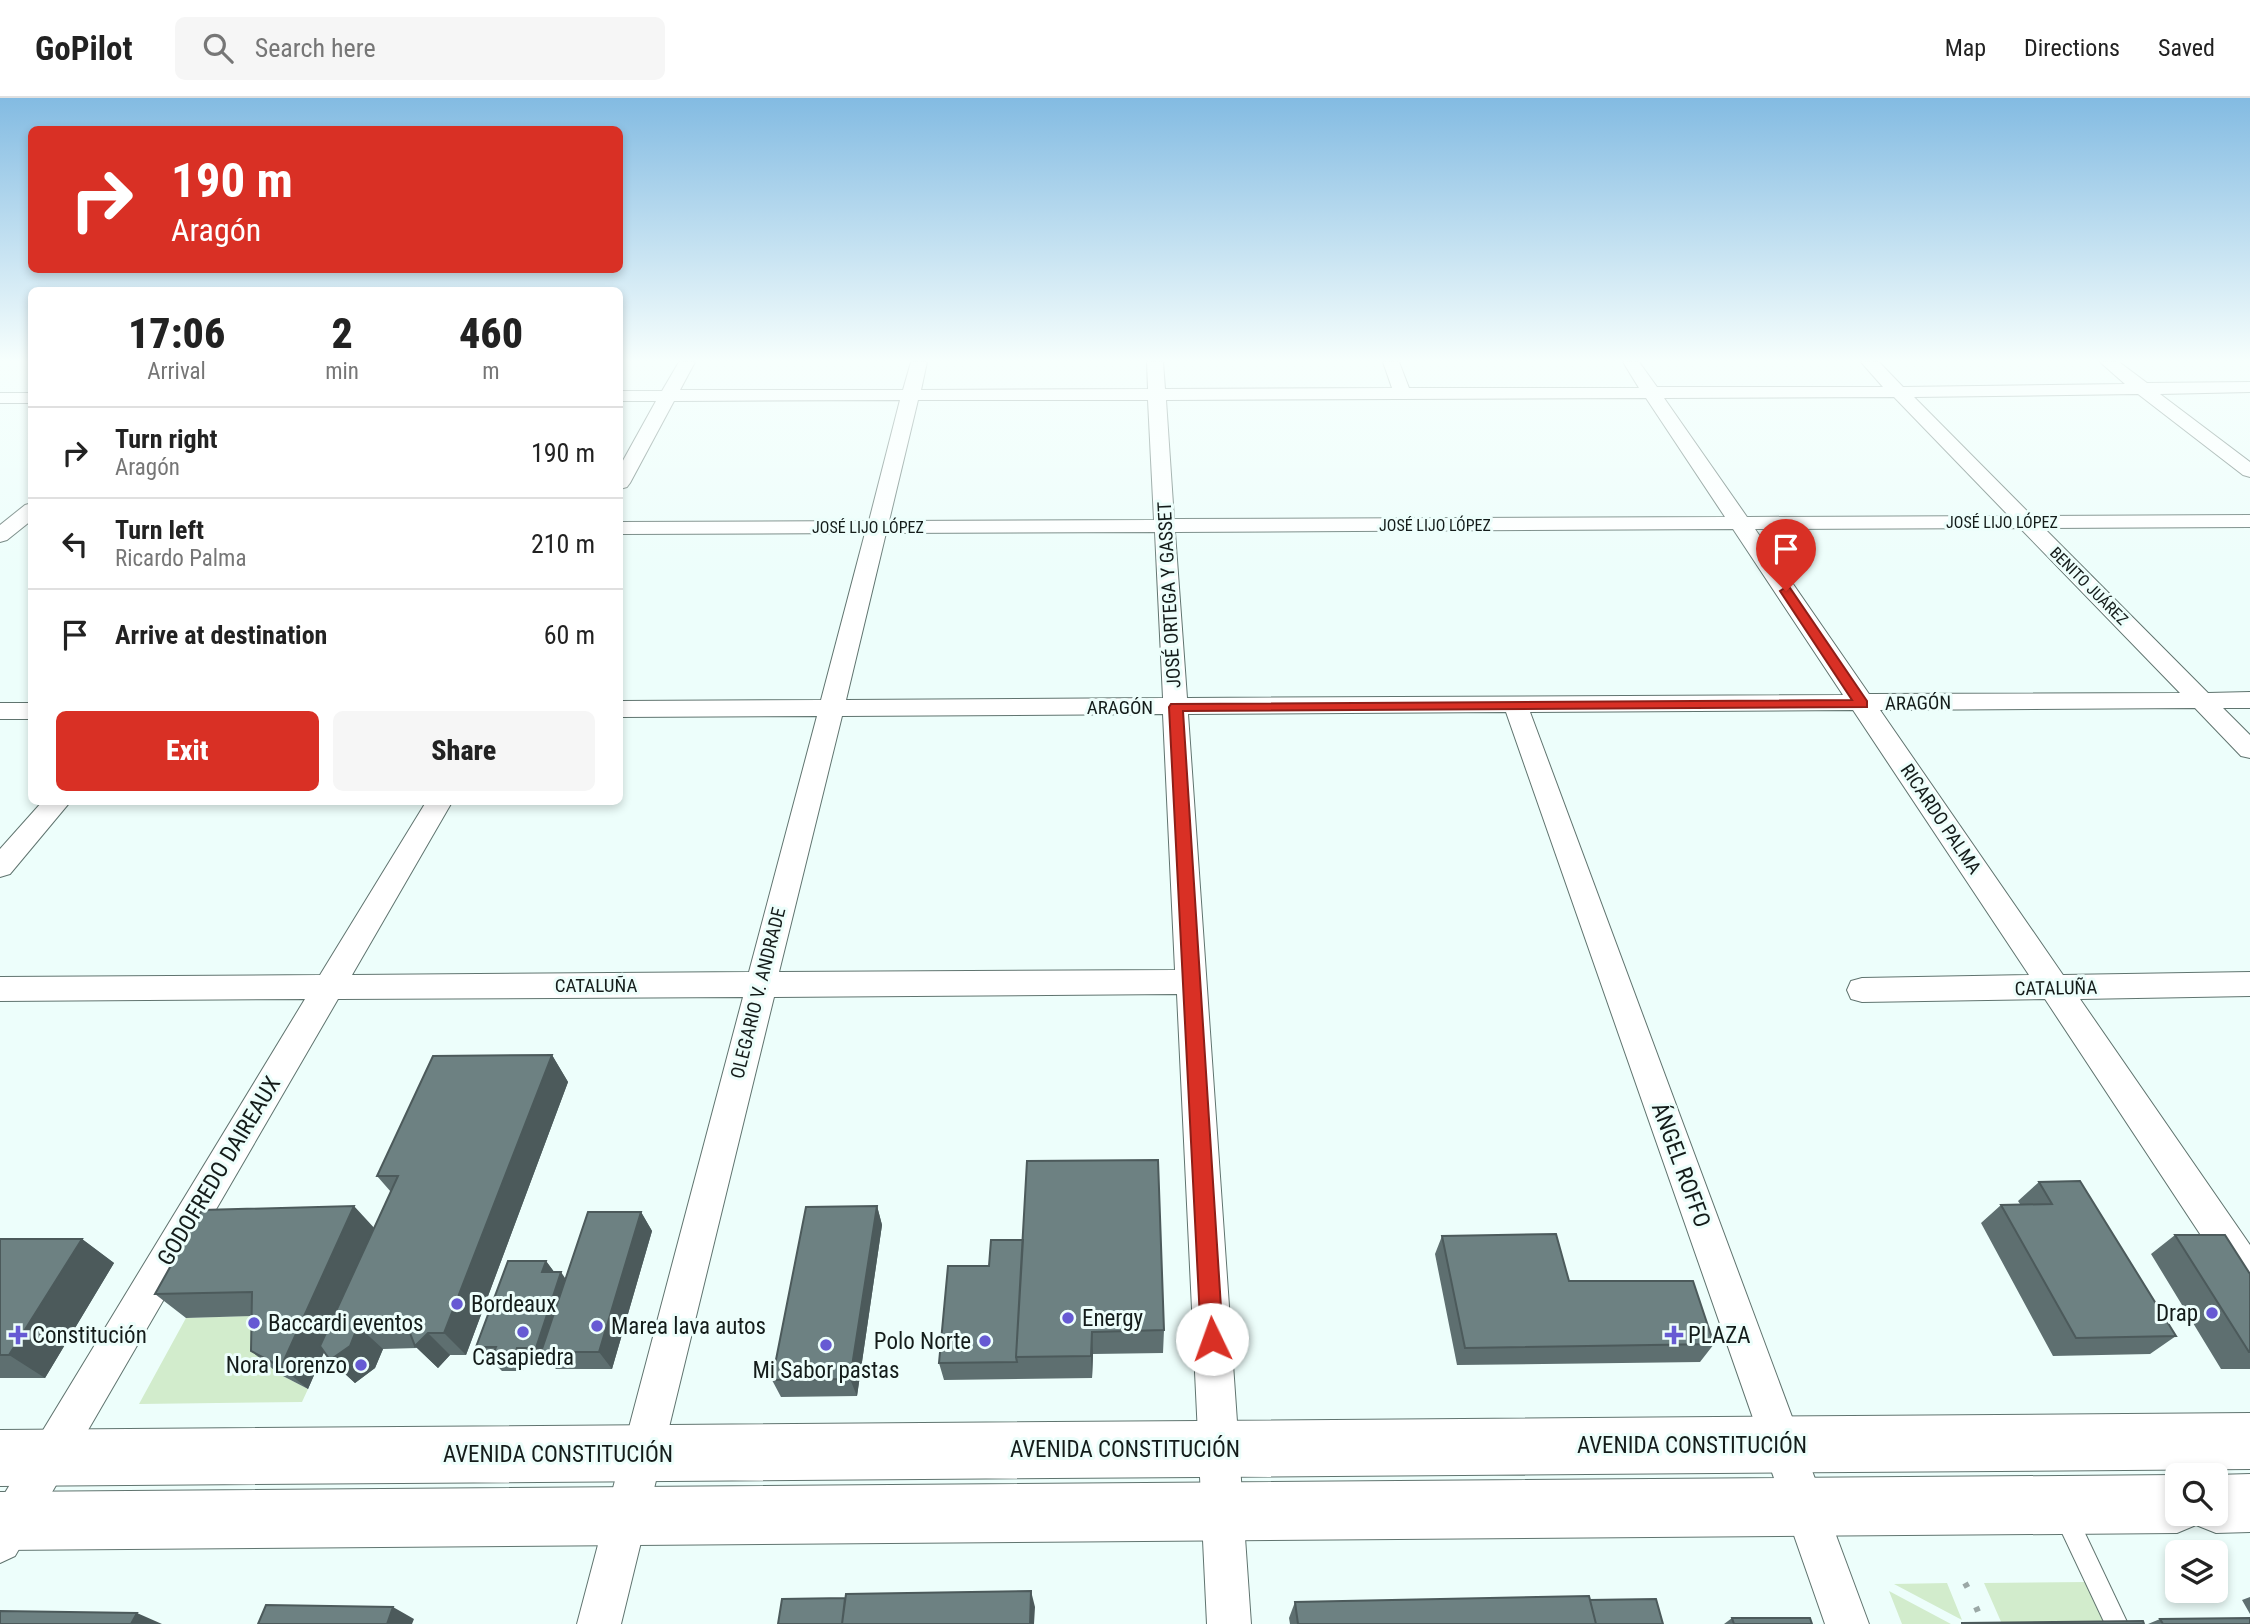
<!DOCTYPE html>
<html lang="en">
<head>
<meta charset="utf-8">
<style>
	:root { --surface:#fff; --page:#f6f6f6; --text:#222; --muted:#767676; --line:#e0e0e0; --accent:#d93025 }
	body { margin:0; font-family:"Roboto Condensed",sans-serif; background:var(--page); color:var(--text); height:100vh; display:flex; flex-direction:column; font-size:26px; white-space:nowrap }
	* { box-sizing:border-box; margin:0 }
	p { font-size:23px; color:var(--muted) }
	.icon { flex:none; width:38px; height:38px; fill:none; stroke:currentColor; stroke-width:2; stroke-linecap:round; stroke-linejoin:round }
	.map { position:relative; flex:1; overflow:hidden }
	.side { position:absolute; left:28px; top:189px; width:595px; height:518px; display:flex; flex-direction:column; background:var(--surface); border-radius:10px; box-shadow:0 4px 10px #0003 }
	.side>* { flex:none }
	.banner { position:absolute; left:28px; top:28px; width:595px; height:147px; border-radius:10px; box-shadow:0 4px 10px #0003; background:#d93025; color:#fff; overflow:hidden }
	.tools { position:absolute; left:2165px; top:1365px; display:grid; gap:14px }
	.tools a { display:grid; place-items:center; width:63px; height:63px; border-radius:10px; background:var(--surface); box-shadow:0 4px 10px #0003; font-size:35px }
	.pin { position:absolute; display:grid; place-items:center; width:60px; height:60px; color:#fff; margin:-72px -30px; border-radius:50% 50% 50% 0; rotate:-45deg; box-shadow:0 0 7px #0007 }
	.pin .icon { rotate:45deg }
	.me { position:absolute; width:77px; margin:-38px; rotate:357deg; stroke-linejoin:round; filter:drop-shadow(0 0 5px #0008) }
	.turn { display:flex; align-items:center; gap:24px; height:147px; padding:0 28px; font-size:32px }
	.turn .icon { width:91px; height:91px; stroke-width:2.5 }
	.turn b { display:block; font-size:49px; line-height:60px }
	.eta { display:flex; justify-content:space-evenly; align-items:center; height:119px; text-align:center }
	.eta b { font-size:42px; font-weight:800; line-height:49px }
	.action { display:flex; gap:14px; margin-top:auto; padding:14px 28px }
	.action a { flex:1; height:80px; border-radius:10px; background:var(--accent); color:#fff; font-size:28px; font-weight:800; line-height:80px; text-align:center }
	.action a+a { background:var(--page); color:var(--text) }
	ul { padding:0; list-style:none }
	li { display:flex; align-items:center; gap:21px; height:91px; padding:0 28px; border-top:2px solid var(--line) }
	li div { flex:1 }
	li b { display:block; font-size:26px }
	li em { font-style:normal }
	header { display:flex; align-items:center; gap:42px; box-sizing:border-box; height:98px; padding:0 35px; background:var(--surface); border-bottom:2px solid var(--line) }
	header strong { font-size:33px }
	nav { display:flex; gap:38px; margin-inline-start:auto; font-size:24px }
	.search { width:490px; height:63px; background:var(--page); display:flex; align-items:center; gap:18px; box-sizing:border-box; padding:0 24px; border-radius:10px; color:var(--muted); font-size:26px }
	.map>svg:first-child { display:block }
	.green { fill:#d2eccc }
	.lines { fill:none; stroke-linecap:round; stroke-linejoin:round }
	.lane-casing { stroke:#60746f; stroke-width:2 }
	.street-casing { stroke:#60746f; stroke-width:2 }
	.primary-casing { stroke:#60746f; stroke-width:2 }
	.path { stroke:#9ba8a6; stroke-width:6; stroke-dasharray:5 8; stroke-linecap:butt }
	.lane { fill:#fff; fill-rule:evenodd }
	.street { fill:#fff; fill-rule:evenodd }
	.primary { fill:#fff; fill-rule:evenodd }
	.wall { fill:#5e6f70 }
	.shaded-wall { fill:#4c5a5b }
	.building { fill:#6d8182; stroke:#4c5a5b; stroke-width:2 }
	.route { fill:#d93025; stroke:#8d1f18; stroke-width:2 }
	.poi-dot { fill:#665ad3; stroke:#edfefb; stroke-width:2.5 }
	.labels { text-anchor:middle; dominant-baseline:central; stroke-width:6; stroke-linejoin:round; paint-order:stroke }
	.far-street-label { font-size:16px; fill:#141c1a; stroke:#edfefb }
	.street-label { font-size:19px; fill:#141c1a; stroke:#edfefb }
	.near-street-label { font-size:23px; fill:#141c1a; stroke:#edfefb }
	.near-poi-label { font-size:23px; fill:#141c1a; stroke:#edfefb; text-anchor:start }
</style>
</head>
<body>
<header>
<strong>GoPilot</strong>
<div class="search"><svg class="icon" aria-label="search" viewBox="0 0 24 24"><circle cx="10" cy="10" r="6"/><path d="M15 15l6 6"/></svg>Search here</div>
<nav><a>Map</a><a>Directions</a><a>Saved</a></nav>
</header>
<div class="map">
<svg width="2250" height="1526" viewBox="0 0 2250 1526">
	<rect width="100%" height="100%" fill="#edfefb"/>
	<!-- green -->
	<path class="green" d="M280,1217L279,1276L308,1291L302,1304L139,1306L186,1220Z
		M2087,1484L2107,1526H2002L1984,1485Z
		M1947,1485L1962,1522L1894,1486Z
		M1889,1493L1951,1526H1902Z"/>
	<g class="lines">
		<defs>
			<path id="lane" d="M2066,1409L2074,1412L2128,1526H2105L2055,1420L2058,1412Z"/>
			<path id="street" d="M679,264H695L680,292H903L911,264H927L921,292L1148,291L1147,264H1163L1165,291L1392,290L1383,264H1399L1409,290H1639L1623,264H1639L1657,289H1883L1861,264H1879L1903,289L2125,286L2100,264H2119L2147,285L2250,284V294L2160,296L2250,364V379L2243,377L2138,296L1914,299L2032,418L2250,417V429L2044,430L2208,595L2250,594V610H2223L2250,637V660L2241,658L2195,610L1880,612L2063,877L2250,874V898L2080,901L2250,1147V1197L2237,1192L2045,901L1862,904L1851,901L1847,892L1851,883L1862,880L2029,877L1853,612L1530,614L1869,1526H1825L1506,614L1188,616L1251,1526H1207L1177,896L774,899L621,1526H577L743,899L338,901L15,1458L0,1465V1403L305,901L0,903V879L320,877L426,704H452L352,877L749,874L817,618L620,619V603L821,602L865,435L620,436V424L869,423L900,302L674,303L630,385L627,389L620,391V368L656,303H620V293H662ZM1894,299L2009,418L1747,419L1664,300ZM1646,300L1725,419L1174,421L1166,302ZM918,302H1148L1154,422L889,423ZM2020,430L2180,595L1869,596L1755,431ZM1733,431L1843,597L1187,600L1175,434ZM1155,434L1163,600L846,602L886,435ZM1163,616L1175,872L779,874L842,618Z
				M0,295H32V305H0Z
				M32,405V422L7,442L0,444V427L25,407Z
				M0,605H32V621H0Z
				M42,704H70L10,776L0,779V751Z"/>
			<path id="primary" d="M2250,1315V1371L0,1388V1332Z
				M2250,1376V1434L2216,1435L2196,1427L2177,1435L0,1452V1394L2177,1377V1416H2216L2215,1377Z"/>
		</defs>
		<!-- lane casing -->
		<use href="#lane" class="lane-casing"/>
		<!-- street casing -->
		<use href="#street" class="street-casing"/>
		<!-- primary casing -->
		<use href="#primary" class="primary-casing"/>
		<!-- path -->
		<path class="path" d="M1965,1485L1970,1494
			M1976,1509L1979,1516"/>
		<!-- lane -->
		<use href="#lane" class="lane"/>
		<!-- street -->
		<use href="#street" class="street"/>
		<!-- primary -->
		<use href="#primary" class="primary"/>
	</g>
	<!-- wall -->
	<path class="wall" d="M552,957L568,984L466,1257H450L438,1270L417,1250L383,1251L375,1270L355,1285L330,1262L324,1254L308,1291L279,1276L251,1253L252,1218L186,1220L155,1196L374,1130L391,1094L377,1078Z
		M2039,1084L2176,1238L2150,1256L2053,1258L1981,1125L2001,1107L2020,1106L2018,1103Z
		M877,1108L882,1127L857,1298L781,1299L772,1282Z
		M641,1114L652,1133L612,1271H556L546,1259L545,1261H527L523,1273H502L491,1262L492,1260H487L476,1249L546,1163L554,1174L566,1181Z
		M2175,1137L2250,1176V1271H2221L2151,1156Z
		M1442,1138L1569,1183L1714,1246L1700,1264L1457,1267L1435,1156Z
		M0,1141H82L114,1165L45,1280H0Z
		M989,1168L1164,1232L1163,1255L1093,1256L1092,1280L944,1282L939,1265Z
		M2250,1499V1516L2242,1502Z
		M1590,1502L1663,1526H1290L1289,1520L1295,1504Z
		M1732,1520L1812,1526H1724Z
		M2160,1521L2250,1526H2148Z"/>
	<!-- shaded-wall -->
	<path class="shaded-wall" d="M552,957L568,984L466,1257L444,1235Z
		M354,1108L377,1133L308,1291L281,1269Z
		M877,1108L882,1127L857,1298L850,1281Z
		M641,1114L652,1133L612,1271L599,1254Z
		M82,1141L114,1165L45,1280L9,1257Z
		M546,1163L555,1175L542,1174Z
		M561,1174L569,1186L541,1254L546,1259L545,1261L536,1250Z
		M358,1228L383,1251L375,1270L355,1285L330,1262Z
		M1092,1234L1093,1256L1092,1280L1091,1258Z
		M428,1235L450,1257L438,1270L415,1248Z
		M517,1250L527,1261L523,1273L513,1261Z
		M1031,1493L1035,1509L1034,1526H1030Z
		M393,1509L414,1521L412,1526H387Z
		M137,1515L162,1526H131Z"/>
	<!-- building -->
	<path class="building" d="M552,957L444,1235H428L415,1248L410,1235L413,1227L358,1228L350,1248L330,1262L320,1248L398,1078H377L433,958Z
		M1158,1062L1164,1232L1092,1234L1091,1258L1016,1259L1027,1063Z
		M2080,1083L2176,1238L2076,1240L2001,1107L2052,1106L2039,1084Z
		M354,1108L281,1269L251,1253L252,1194L155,1196L202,1112Z
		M877,1108L850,1281L772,1282L806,1109Z
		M588,1114H641L599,1254H541Z
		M1556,1136L1569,1183H1693L1714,1246L1465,1250L1442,1138Z
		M2175,1137H2225L2250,1176V1254H2249Z
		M0,1141H82L9,1257H0Z
		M991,1142H1023L1016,1259L1017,1264L939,1265L948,1168H989Z
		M508,1163H546L542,1174H561L536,1250H517L513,1261L491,1262L496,1249H476Z
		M1031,1493L1030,1526H842L846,1496Z
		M1589,1498L1596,1526H1298L1295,1504Z
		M845,1500L842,1526H778L782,1501Z
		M1656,1501L1663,1526H1596L1590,1502Z
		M266,1507L393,1509L387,1526H258Z
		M0,1513L137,1515L131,1526H0Z
		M1732,1520H1810L1812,1526H1734Z
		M2250,1520V1526H2163L2160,1521Z
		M2143,1523L2144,1526H1962V1525Z"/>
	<!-- sky -->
	<linearGradient id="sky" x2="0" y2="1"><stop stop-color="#83bbe2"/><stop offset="0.55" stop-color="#f7fffd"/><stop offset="1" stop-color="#f7fffd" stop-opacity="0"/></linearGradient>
	<rect width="2250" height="478" fill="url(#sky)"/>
	<!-- route -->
	<path class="route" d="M1786,489L1790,490L1867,603V609L1183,613L1223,1241L1220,1248L1212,1252L1204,1248L1201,1241L1169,609L1171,606L1852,602L1780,493Z"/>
	<!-- markers -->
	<g class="poi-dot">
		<circle cx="457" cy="1206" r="7"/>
		<circle cx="2212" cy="1215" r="7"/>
		<circle cx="1068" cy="1220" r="7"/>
		<circle cx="254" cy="1225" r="7"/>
		<circle cx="597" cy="1228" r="7"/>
		<circle cx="523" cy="1234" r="7"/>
		<path d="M14.5 1226.5h7v7h7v7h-7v7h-7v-7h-7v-7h7z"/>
		<path d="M1670.5 1226.5h7v7h7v7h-7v7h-7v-7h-7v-7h7z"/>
		<circle cx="985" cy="1243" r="7"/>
		<circle cx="826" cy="1247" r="7"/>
		<circle cx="361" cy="1267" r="7"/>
	</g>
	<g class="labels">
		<!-- far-street labels -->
		<g class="far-street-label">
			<text x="2002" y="424">JOSÉ LIJO LÓPEZ</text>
			<text x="1435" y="427">JOSÉ LIJO LÓPEZ</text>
			<text x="868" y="429">JOSÉ LIJO LÓPEZ</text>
			<text transform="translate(2089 488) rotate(45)">BENITO JUÁREZ</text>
		</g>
		<!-- street labels -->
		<g class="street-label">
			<text transform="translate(1169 497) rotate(-93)">JOSÉ ORTEGA Y GASSET</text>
			<text transform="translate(1918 605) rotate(-1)">ARAGÓN</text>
			<text x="1120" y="609">ARAGÓN</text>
			<text transform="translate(1941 721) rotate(56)">RICARDO PALMA</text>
			<text x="596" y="887">CATALUÑA</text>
			<text transform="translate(2056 890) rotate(-1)">CATALUÑA</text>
			<text transform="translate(758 895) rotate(-76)">OLEGARIO V. ANDRADE</text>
		</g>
		<!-- near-street labels -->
		<g class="near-street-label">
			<text transform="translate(1681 1067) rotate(70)">ÁNGEL ROFFO</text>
			<text transform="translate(219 1073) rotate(-59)">GODOFREDO DAIREAUX</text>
			<text x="1692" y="1347">AVENIDA CONSTITUCIÓN</text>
			<text x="1125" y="1351">AVENIDA CONSTITUCIÓN</text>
			<text x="558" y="1356">AVENIDA CONSTITUCIÓN</text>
		</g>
		<!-- near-poi labels -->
		<g class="near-poi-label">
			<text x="471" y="1206">Bordeaux</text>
			<text x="2198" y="1215" text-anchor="end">Drap</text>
			<text x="1082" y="1220">Energy</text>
			<text x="268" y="1225">Baccardi eventos</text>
			<text x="611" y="1228">Marea lava autos</text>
			<text x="32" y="1237">Constitución</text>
			<text x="1688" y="1237">PLAZA</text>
			<text x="971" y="1243" text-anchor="end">Polo Norte</text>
			<text x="523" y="1259" text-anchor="middle">Casapiedra</text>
			<text x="347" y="1267" text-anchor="end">Nora Lorenzo</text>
			<text x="826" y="1272" text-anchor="middle">Mi Sabor pastas</text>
		</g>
	</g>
</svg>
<div class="tools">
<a><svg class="icon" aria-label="search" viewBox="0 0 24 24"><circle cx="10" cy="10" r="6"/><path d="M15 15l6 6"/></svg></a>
<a><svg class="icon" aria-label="layers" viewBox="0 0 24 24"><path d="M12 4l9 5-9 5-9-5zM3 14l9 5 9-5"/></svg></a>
</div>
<div class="pin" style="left:1786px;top:493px;background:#d93025"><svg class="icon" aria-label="arrive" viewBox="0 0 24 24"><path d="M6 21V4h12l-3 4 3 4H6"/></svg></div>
<svg class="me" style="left:1212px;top:1241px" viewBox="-20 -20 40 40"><circle r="19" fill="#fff"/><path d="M0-13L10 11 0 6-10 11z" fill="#d93025"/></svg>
<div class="banner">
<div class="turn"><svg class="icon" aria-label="right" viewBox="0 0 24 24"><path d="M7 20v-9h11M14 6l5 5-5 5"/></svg><div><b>190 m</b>Aragón</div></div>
</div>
<section class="side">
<div class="eta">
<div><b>17:06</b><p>Arrival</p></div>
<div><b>2</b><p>min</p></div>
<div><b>460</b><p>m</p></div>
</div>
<ul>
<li><svg class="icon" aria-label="right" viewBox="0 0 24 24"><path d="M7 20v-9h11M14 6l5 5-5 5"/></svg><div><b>Turn right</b><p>Aragón</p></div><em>190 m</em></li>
<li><svg class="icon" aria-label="left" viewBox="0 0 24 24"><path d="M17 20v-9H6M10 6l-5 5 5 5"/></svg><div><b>Turn left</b><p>Ricardo Palma</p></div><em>210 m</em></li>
<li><svg class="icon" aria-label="arrive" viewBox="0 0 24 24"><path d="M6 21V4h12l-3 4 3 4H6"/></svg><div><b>Arrive at destination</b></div><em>60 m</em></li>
</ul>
<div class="action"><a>Exit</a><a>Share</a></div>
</section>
</div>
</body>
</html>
